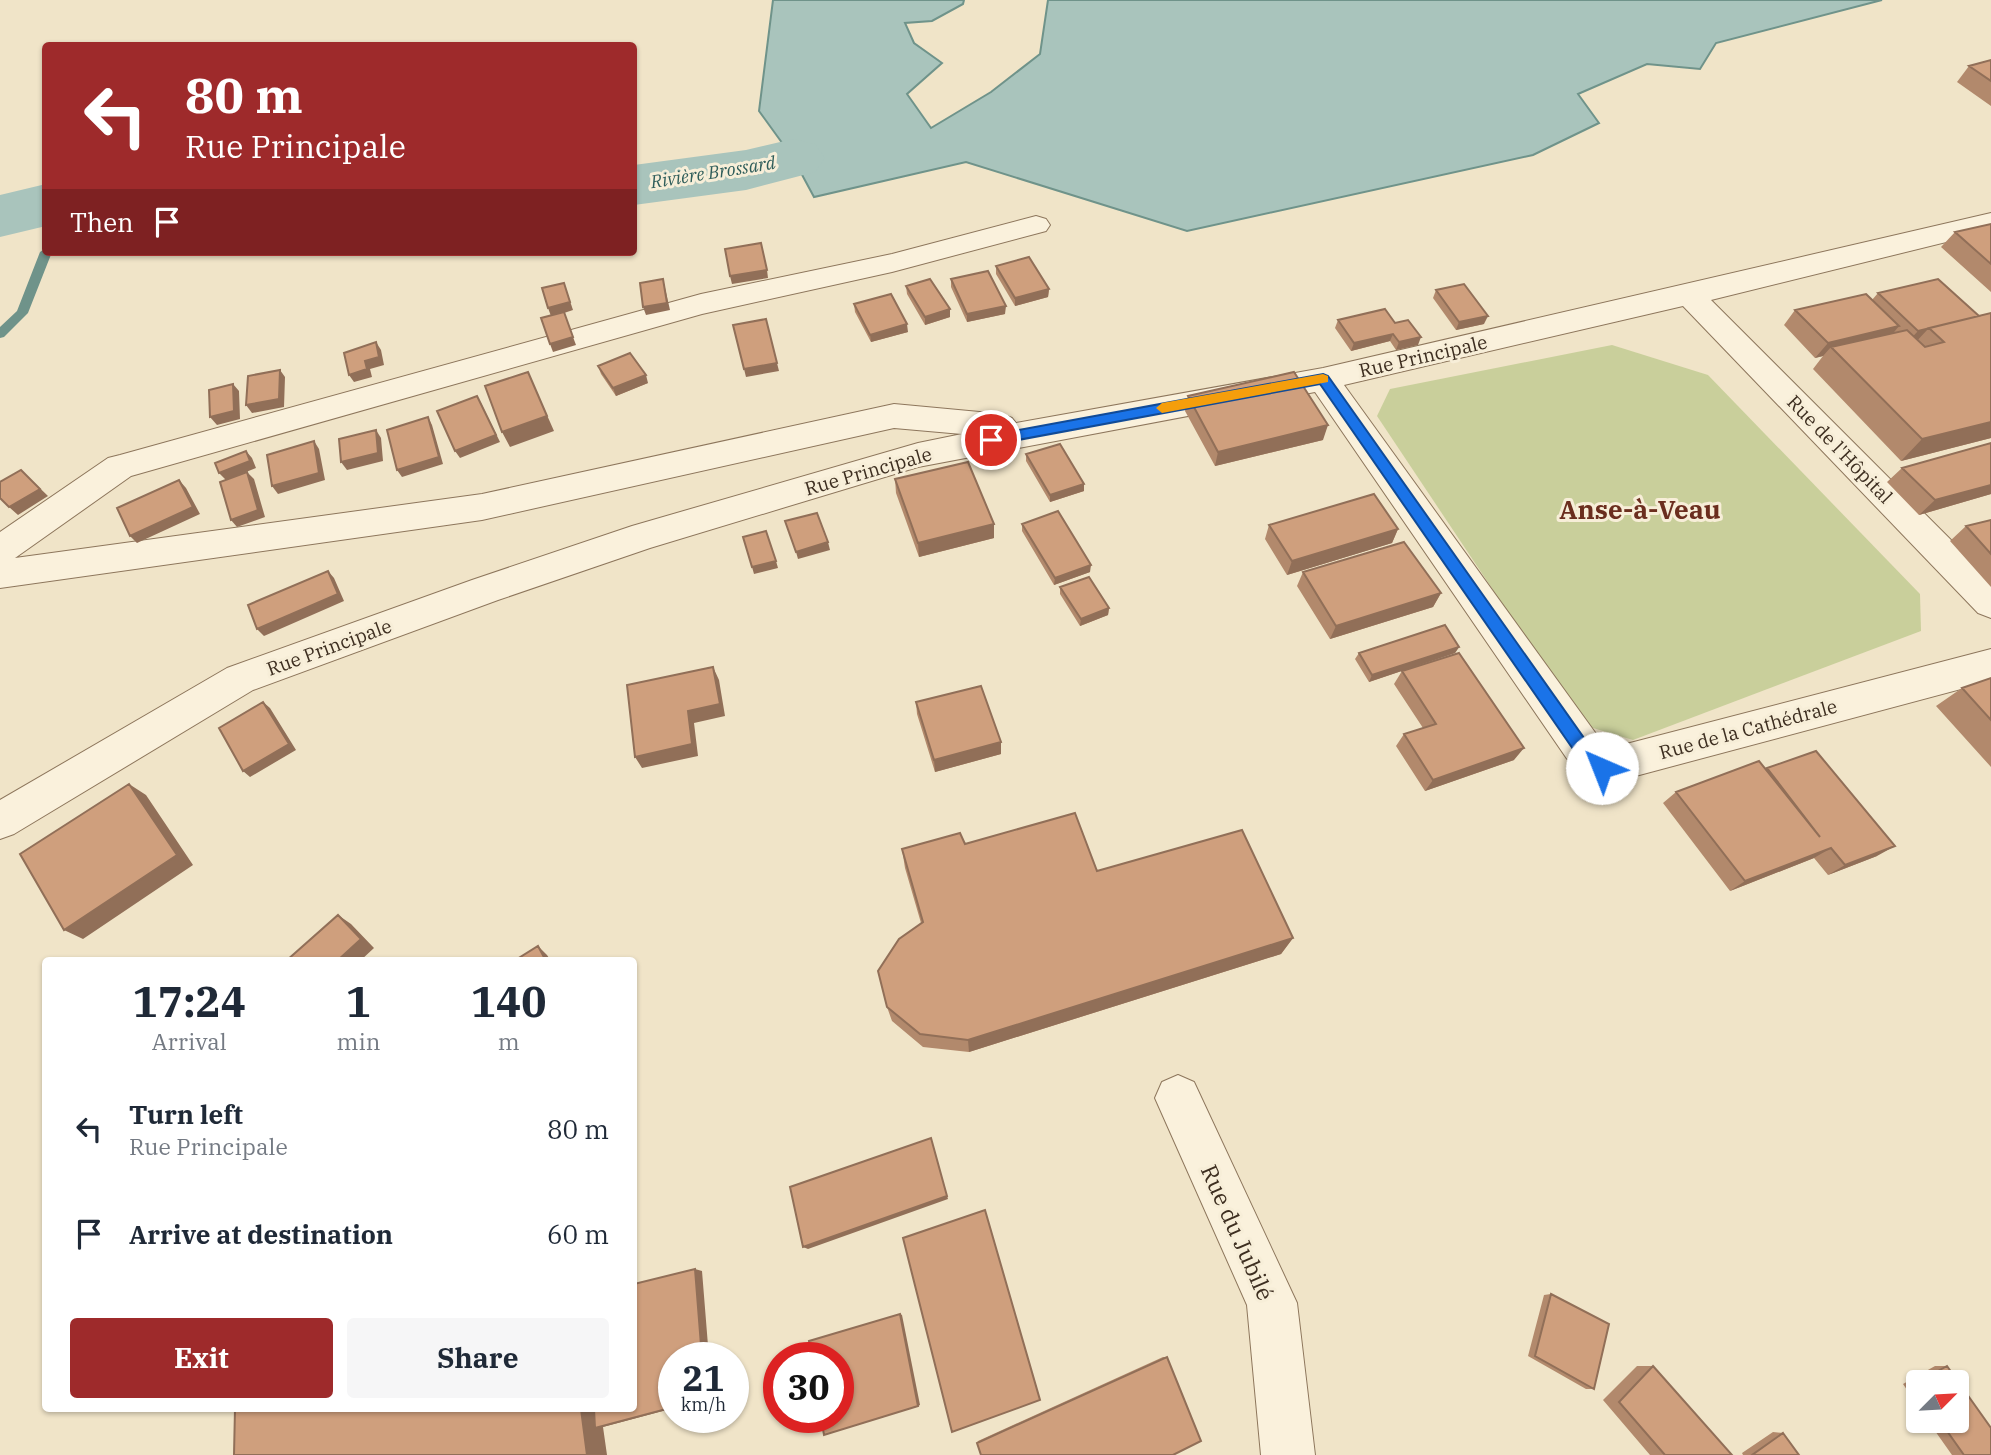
<!DOCTYPE html>
<html lang="en">
<head>
<meta charset="utf-8">
<style>
	:root { --surface:#fff; --page:#f6f6f7; --text:#1f2937; --muted:#747a83; --accent:#9e2a2b }
	body { margin:0; font-family:"IBM Plex Serif",serif; background:var(--page); color:var(--text); height:100vh; display:flex; flex-direction:column; font-size:26px; white-space:nowrap }
	* { box-sizing:border-box; margin:0 }
	p { font-size:23px; color:var(--muted) }
	.icon { flex:none; width:38px; height:38px; fill:none; stroke:currentColor; stroke-width:2; stroke-linecap:round; stroke-linejoin:round }
	.map { position:relative; flex:1; overflow:hidden }
	.sheet { position:absolute; left:42px; top:957px; width:595px; height:455px; display:flex; flex-direction:column; background:var(--surface); border-radius:7px; box-shadow:0 2px 5px #0004 }
	.sheet>* { flex:none }
	.guide { position:absolute; left:42px; top:42px; width:595px; height:214px; border-radius:7px; box-shadow:0 2px 5px #0004; background:#9e2a2b; color:#fff; overflow:hidden }
	.needle { width:46px; rotate:66deg }
	.buttons { position:absolute; left:1906px; top:1370px; display:grid; gap:14px }
	.buttons a { display:grid; place-items:center; width:63px; height:63px; border-radius:7px; background:var(--surface); box-shadow:0 2px 5px #0004; font-size:35px }
	.speed { position:absolute; left:658px; top:1342px; display:flex; gap:14px; font-size:35px; font-weight:700; text-align:center }
	.speed>* { display:grid; place-content:center; width:91px; height:91px; border-radius:50%; background:var(--surface); box-shadow:0 2px 5px #0004; line-height:1 }
	.speed small { font-size:18px; font-weight:400 }
	.speed .limit { border:10px solid #d22; background:#fff; color:#111 }
	.pin { position:absolute; display:grid; place-items:center; width:60px; height:60px; color:#fff; margin:-30px; border:4px solid #fff; border-radius:50%; box-shadow:0 2px 7px #0007 }
	.me { position:absolute; width:77px; margin:-38px; rotate:316deg; stroke-linejoin:round; filter:drop-shadow(0 0 5px #0008) }
	.turn { display:flex; align-items:center; gap:24px; height:147px; padding:0 28px; font-size:32px }
	.turn .icon { width:91px; height:91px; stroke-width:2.5 }
	.turn b { display:block; font-size:49px; line-height:60px }
	.then { display:flex; align-items:center; height:66px; padding:0 28px; background:#0003; gap:14px; font-size:26px }
	.eta { display:flex; justify-content:space-evenly; align-items:center; height:119px; text-align:center }
	.eta b { font-size:42px; font-weight:700; line-height:49px }
	.action { display:flex; gap:14px; margin-top:auto; padding:14px 28px }
	.action a { flex:1; height:80px; border-radius:7px; background:var(--accent); color:#fff; font-size:28px; font-weight:700; line-height:80px; text-align:center }
	.action a+a { background:var(--page); color:var(--text) }
	ul { padding:0; list-style:none }
	li { display:flex; align-items:center; gap:21px; height:105px; padding:0 28px }
	li div { flex:1 }
	li b { display:block; font-size:26px }
	li em { font-style:normal }
	.map>svg:first-child { display:block }
	.green { fill:#c9cf9b }
	.water { fill:#a9c4bc; stroke:#6f938a; stroke-width:2 }
	.lines { fill:none; stroke-linecap:round; stroke-linejoin:round }
	.stream { fill:#6f938a; fill-rule:evenodd }
	.river { fill:#a9c4bc; fill-rule:evenodd }
	.minor-casing { stroke:#8d765c; stroke-width:2 }
	.minor { fill:#faf1dc; fill-rule:evenodd }
	.wall { fill:#b2896c }
	.shaded-wall { fill:#916f58 }
	.building { fill:#cf9f7d; stroke:#916f58; stroke-width:2 }
	.route { fill:#1a73e8; stroke:#114b97; stroke-width:2 }
	.slow { fill:#f59e0b }
	.labels { text-anchor:middle; dominant-baseline:central; stroke-width:6; stroke-linejoin:round; paint-order:stroke }
	.far-water-label { font-size:18px; font-style:italic; fill:#2f5d5a; stroke:#f7eed8 }
	.street-label { font-size:19px; fill:#3d2e20; stroke:#f7eed8 }
	.near-street-label { font-size:23px; fill:#3d2e20; stroke:#f7eed8 }
	.district-label { font-size:26px; font-weight:bold; fill:#6b2e1e; stroke:#f7eed8 }
</style>
</head>
<body>
<div class="map">
<svg width="1991" height="1455" viewBox="0 0 1991 1455">
	<rect width="100%" height="100%" fill="#f0e4c8"/>
	<!-- green -->
	<path class="green" d="M1612,345L1708,375L1920,594L1921,631L1633,740L1583,725L1377,416L1390,389Z"/>
	<!-- water -->
	<path class="water" d="M773,0H964L963,4L932,21L905,23L914,43L942,63L907,94L931,128L991,92L1040,54L1048,0H1882L1716,43L1700,69L1647,64L1578,94L1599,123L1533,155L1187,231L966,162L814,197L793,158L759,111Z"/>
	<g class="lines">
		<!-- stream -->
		<path class="stream" d="M46,248V252H52L28,313L4,337L0,338V327L17,311L40,252Z"/>
		<!-- river -->
		<path class="river" d="M793,139L815,144L825,158L815,172L746,190L634,205V165L746,150Z
			M46,184V226L0,237V195Z"/>
		<defs>
			<path id="minor" d="M1991,213V231L1711,300L1991,580V618L1978,613L1683,306L1344,385L1607,749L1991,649V681L1602,785L1588,780L1574,769L1315,392L918,467L650,548L498,600L253,690L14,834L0,839V800L227,668L472,580L632,526L918,443L962,434L894,428L482,520L0,588V532L108,458L120,455L701,294L892,254L1036,216L1046,219L1050,225L1046,231L892,272L702,314L131,476L15,558L482,494L894,404L1001,414L1012,418L1016,423L1323,368Z
				M1178,1075L1194,1082L1297,1303L1315,1455H1261L1247,1305L1155,1098L1162,1082Z"/>
		</defs>
		<!-- minor casing -->
		<use href="#minor" class="minor-casing"/>
		<!-- minor -->
		<use href="#minor" class="minor"/>
	</g>
	<!-- wall -->
	<path class="wall" d="M1991,60V106L1957,82L1969,66Z
		M1991,224V292L1941,247L1955,232Z
		M996,266L1049,289L1048,297L1015,306L996,274Z
		M951,279L1005,314L967,322L951,287Z
		M1938,279L1991,438L1901,461L1813,369L1823,356L1815,358L1784,325L1795,310L1872,300L1878,293Z
		M906,286L950,309V317L925,325L907,294Z
		M1436,290L1484,324L1456,330L1433,298Z
		M854,304L908,332L871,342L855,312Z
		M1338,320L1395,323L1418,345L1396,350L1390,341L1351,351L1335,328Z
		M598,366L648,383L616,396L601,374Z
		M1188,396L1323,440L1215,466L1185,411Z
		M1991,443V494L1919,515L1887,482L1902,468Z
		M1026,454L1084,484V491L1050,502L1026,461Z
		M895,479L994,538L919,557L896,493Z
		M1991,520V587L1950,541L1966,526Z
		M1022,524L1090,572L1054,585L1022,531Z
		M1269,525L1398,529L1392,543L1287,575L1265,539Z
		M1303,572L1441,593L1433,607L1330,639L1297,586Z
		M1060,587L1109,608L1108,615L1080,626L1060,594Z
		M1459,647L1455,653L1369,682L1355,659L1359,653Z
		M1402,671L1514,760L1425,791L1396,746L1404,734L1423,728L1394,684Z
		M1991,678V767L1936,706L1962,688Z
		M916,702L1001,742V754L935,772L917,714Z
		M1767,768L1877,856L1828,875L1814,858L1730,891L1663,803L1676,792Z
		M965,844L1097,871L1293,938L1281,954L969,1052L923,1047L892,1021L887,1007L921,923L905,868L902,849Z
		M1551,1294L1594,1389H1586L1528,1356L1544,1295Z
		M1163,1357H1167L977,1443L978,1441Z
		M1637,1366H1653L1732,1455H1650L1603,1400Z
		M1935,1366H1947L1991,1455H1952L1928,1421H1956L1918,1382V1406L1903,1384Z
		M1773,1432L1783,1433L1799,1455H1743L1742,1453Z"/>
	<!-- shaded-wall -->
	<path class="shaded-wall" d="M767,270L768,278L732,284L730,276Z
		M663,279L670,310L646,315L643,307Z
		M564,283L573,310L564,313L576,345L553,352L550,344L551,316L548,308Z
		M1049,289L1048,297L1015,306V298Z
		M1006,306L1005,314L967,322V314Z
		M950,309V317L925,325V317Z
		M1488,316L1484,324L1456,330L1459,322Z
		M907,324L908,332L871,342L870,335Z
		M1899,326L1886,342L1831,347L1823,356L1815,358L1828,343Z
		M1928,329L1914,344L1904,346L1918,331Z
		M1393,334L1390,341L1351,351L1354,343Z
		M1421,337L1418,345L1396,350L1399,342Z
		M376,342L381,350L384,365L370,369L372,377L354,382L349,375L365,361Z
		M777,363L779,371L746,377L744,369Z
		M280,370L285,377L284,407L252,413L246,405Z
		M528,372L554,431L510,447L502,432Z
		M646,375L648,383L616,396L613,388Z
		M233,384L239,391L240,419L217,425L210,417Z
		M481,403L500,442L460,458L455,451Z
		M428,417L432,425L443,464L402,477L397,470Z
		M1991,422V438L1901,461L1922,439Z
		M1328,425L1323,440L1215,466L1218,452Z
		M376,430L381,438L383,461L347,470L341,462Z
		M314,441L319,449L325,480L278,494L272,486Z
		M246,451L252,458L256,468L226,480L219,473Z
		M21,470L48,496L18,515L9,507Z
		M247,472L254,479L265,517L237,527L231,520Z
		M179,480L186,488L200,514L137,543L130,536Z
		M1084,484V491L1050,502V495Z
		M1991,485V494L1919,515L1935,500Z
		M994,524V538L919,557L918,543Z
		M1398,529L1392,543L1287,575L1292,561Z
		M828,542L830,550L798,559L796,552Z
		M776,561L778,568L754,574L752,567Z
		M1091,565L1090,572L1054,585L1055,578Z
		M328,571L334,578L344,601L264,636L257,629Z
		M1441,593L1433,607L1330,639L1336,626Z
		M1109,608L1108,615L1080,626L1081,619Z
		M1459,647L1455,653L1369,682L1372,675Z
		M713,667L719,680L725,716L694,723L698,756L642,768L635,757L688,711Z
		M263,702L270,708L296,750L250,777L243,771Z
		M1001,742V754L935,772L934,760Z
		M1524,748L1514,760L1425,791L1433,780Z
		M129,784L146,795L193,865L83,939L64,930Z
		M1895,846L1877,856L1828,875L1845,865Z
		M1831,848L1814,858L1730,891L1745,881Z
		M338,915L351,924L374,948L360,961H337Z
		M1293,938L1281,954L969,1052L968,1040Z
		M538,946L547,955L551,961H546Z
		M931,1138L948,1199L808,1249L803,1247Z
		M695,1269L702,1271L709,1358H702Z
		M900,1314L902,1315L920,1405L918,1406Z
		M674,1407V1408L603,1427L607,1455H587L581,1409Z"/>
	<!-- building -->
	<path class="building" d="M1991,60V81L1969,66Z
		M1991,224V264L1955,232Z
		M761,243L767,270L730,276L725,249Z
		M1029,257L1049,289L1015,298L996,266Z
		M988,271L1006,306L967,314L951,279Z
		M663,279L667,303L643,307L640,283Z
		M930,279L950,309L925,317L906,286Z
		M1938,279L1979,316L1918,331L1878,293Z
		M564,283L570,302L548,308L542,288Z
		M1464,284L1488,316L1459,322L1436,290Z
		M891,294L907,324L870,335L854,304Z
		M1866,294L1899,326L1828,343L1795,310Z
		M1385,309L1395,323L1408,320L1421,337L1399,342L1393,334L1354,343L1338,320Z
		M564,312L573,337L550,344L541,318Z
		M1991,313V422L1922,439L1831,347L1907,330L1925,347L1944,342L1929,328Z
		M766,319L777,363L744,369L733,325Z
		M376,342L379,357L365,361L367,369L349,375L344,353Z
		M630,353L646,375L613,388L598,366Z
		M280,370L279,399L246,405L248,376Z
		M528,372L547,416L502,432L485,386Z
		M1294,372L1328,425L1218,452L1188,396Z
		M233,384L234,411L210,417L209,390Z
		M477,396L496,435L455,451L437,411Z
		M428,417L439,457L397,470L387,430Z
		M376,430L378,453L341,462L339,439Z
		M314,441L319,473L272,486L267,455Z
		M1991,443V485L1935,500L1902,468Z
		M1060,444L1084,484L1050,495L1026,454Z
		M246,451L250,461L219,473L215,463Z
		M968,462L994,524L918,543L895,479Z
		M21,470L40,489L9,507L0,498V482Z
		M247,472L258,510L231,520L220,482Z
		M179,480L193,507L130,536L117,508Z
		M1374,494L1398,529L1292,561L1269,525Z
		M1058,511L1091,565L1055,578L1022,524Z
		M817,513L828,542L796,552L785,521Z
		M1991,520V554L1966,526Z
		M766,531L776,561L752,567L743,537Z
		M1404,542L1441,593L1336,626L1303,572Z
		M328,571L338,594L257,629L248,605Z
		M1089,577L1109,608L1081,619L1060,587Z
		M1445,625L1459,647L1372,675L1359,653Z
		M1459,653L1524,748L1433,780L1404,734L1436,724L1402,671Z
		M713,667L720,704L688,711L692,744L635,757L627,685Z
		M1991,678V720L1962,688Z
		M981,686L1001,742L934,760L916,702Z
		M263,702L289,744L243,771L219,728Z
		M1816,751L1895,846L1845,865L1831,848L1745,881L1676,792L1759,761L1820,837L1767,768Z
		M129,784L177,855L64,930L20,854Z
		M1075,813L1097,871L1242,830L1293,938L968,1040L920,1034L887,1007L878,971L899,939L923,922L902,849L960,833L965,844Z
		M338,915L361,939L337,961H286Z
		M538,946L546,961H514Z
		M931,1138L947,1196L803,1247L790,1187Z
		M985,1210L1040,1400L952,1432L903,1238Z
		M695,1269L702,1358H674V1407L595,1428L594,1409H634V1284Z
		M1551,1294L1609,1324L1594,1389L1535,1356Z
		M900,1314L918,1406L824,1435L821,1418H838V1358H812L809,1341Z
		M1167,1357L1201,1441L1173,1455H981L977,1443Z
		M1653,1366L1732,1455H1665L1619,1402Z
		M1947,1366L1991,1428V1455H1964L1940,1421H1956V1382H1918V1389L1915,1384Z
		M235,1409H581L587,1455H234Z
		M1783,1433L1799,1455H1752Z"/>
	<!-- route -->
	<path class="route" d="M1323,374L1328,376L1594,752L1610,768L1608,773L1602,775L1582,762L1320,384L991,445L985,440L991,435Z"/>
	<!-- slow -->
	<path class="slow" d="M1323,374L1328,376V382L1162,413L1156,408L1162,403Z"/>
	<g class="labels">
		<!-- far-water labels -->
		<g class="far-water-label">
			<text transform="translate(713 172) rotate(-9)">Rivière Brossard</text>
		</g>
		<!-- street labels -->
		<g class="street-label">
			<text transform="translate(1423 356) rotate(-13)">Rue Principale</text>
			<text transform="translate(1840 449) rotate(46)">Rue de l'Hôpital</text>
			<text transform="translate(868 471) rotate(-16)">Rue Principale</text>
			<text transform="translate(329 647) rotate(-20)">Rue Principale</text>
			<text transform="translate(1748 729) rotate(-15)">Rue de la Cathédrale</text>
		</g>
		<!-- near-street labels -->
		<g class="near-street-label">
			<text transform="translate(1238 1232) rotate(66)">Rue du Jubilé</text>
		</g>
		<!-- district labels -->
		<g class="district-label">
			<text x="1640" y="509">Anse-à-Veau</text>
		</g>
	</g>
</svg>
<div class="buttons">
<a><svg class="needle" viewBox="-14 -14 28 28"><path d="M0-13l5 13h-10z" fill="#e53935"/><path d="M0 13l5-13h-10z" fill="#747a83"/></svg></a>
</div>
<div class="speed"><div>21<small>km/h</small></div><div class="limit">30</div></div>
<div class="pin" style="left:991px;top:440px;background:#d93025"><svg class="icon" aria-label="arrive" viewBox="0 0 24 24"><path d="M6 21V4h12l-3 4 3 4H6"/></svg></div>
<svg class="me" style="left:1602px;top:768px" viewBox="-20 -20 40 40"><circle r="19" fill="#fff"/><path d="M0-13L10 11 0 6-10 11z" fill="#1a73e8"/></svg>
<div class="guide">
<div class="turn"><svg class="icon" aria-label="left" viewBox="0 0 24 24"><path d="M17 20v-9H6M10 6l-5 5 5 5"/></svg><div><b>80 m</b>Rue Principale</div></div>
<div class="then">Then<svg class="icon" aria-label="arrive" viewBox="0 0 24 24"><path d="M6 21V4h12l-3 4 3 4H6"/></svg></div>
</div>
<section class="sheet">
<div class="eta">
<div><b>17:24</b><p>Arrival</p></div>
<div><b>1</b><p>min</p></div>
<div><b>140</b><p>m</p></div>
</div>
<ul>
<li><svg class="icon" aria-label="left" viewBox="0 0 24 24"><path d="M17 20v-9H6M10 6l-5 5 5 5"/></svg><div><b>Turn left</b><p>Rue Principale</p></div><em>80 m</em></li>
<li><svg class="icon" aria-label="arrive" viewBox="0 0 24 24"><path d="M6 21V4h12l-3 4 3 4H6"/></svg><div><b>Arrive at destination</b></div><em>60 m</em></li>
</ul>
<div class="action"><a>Exit</a><a>Share</a></div>
</section>
</div>
</body>
</html>
